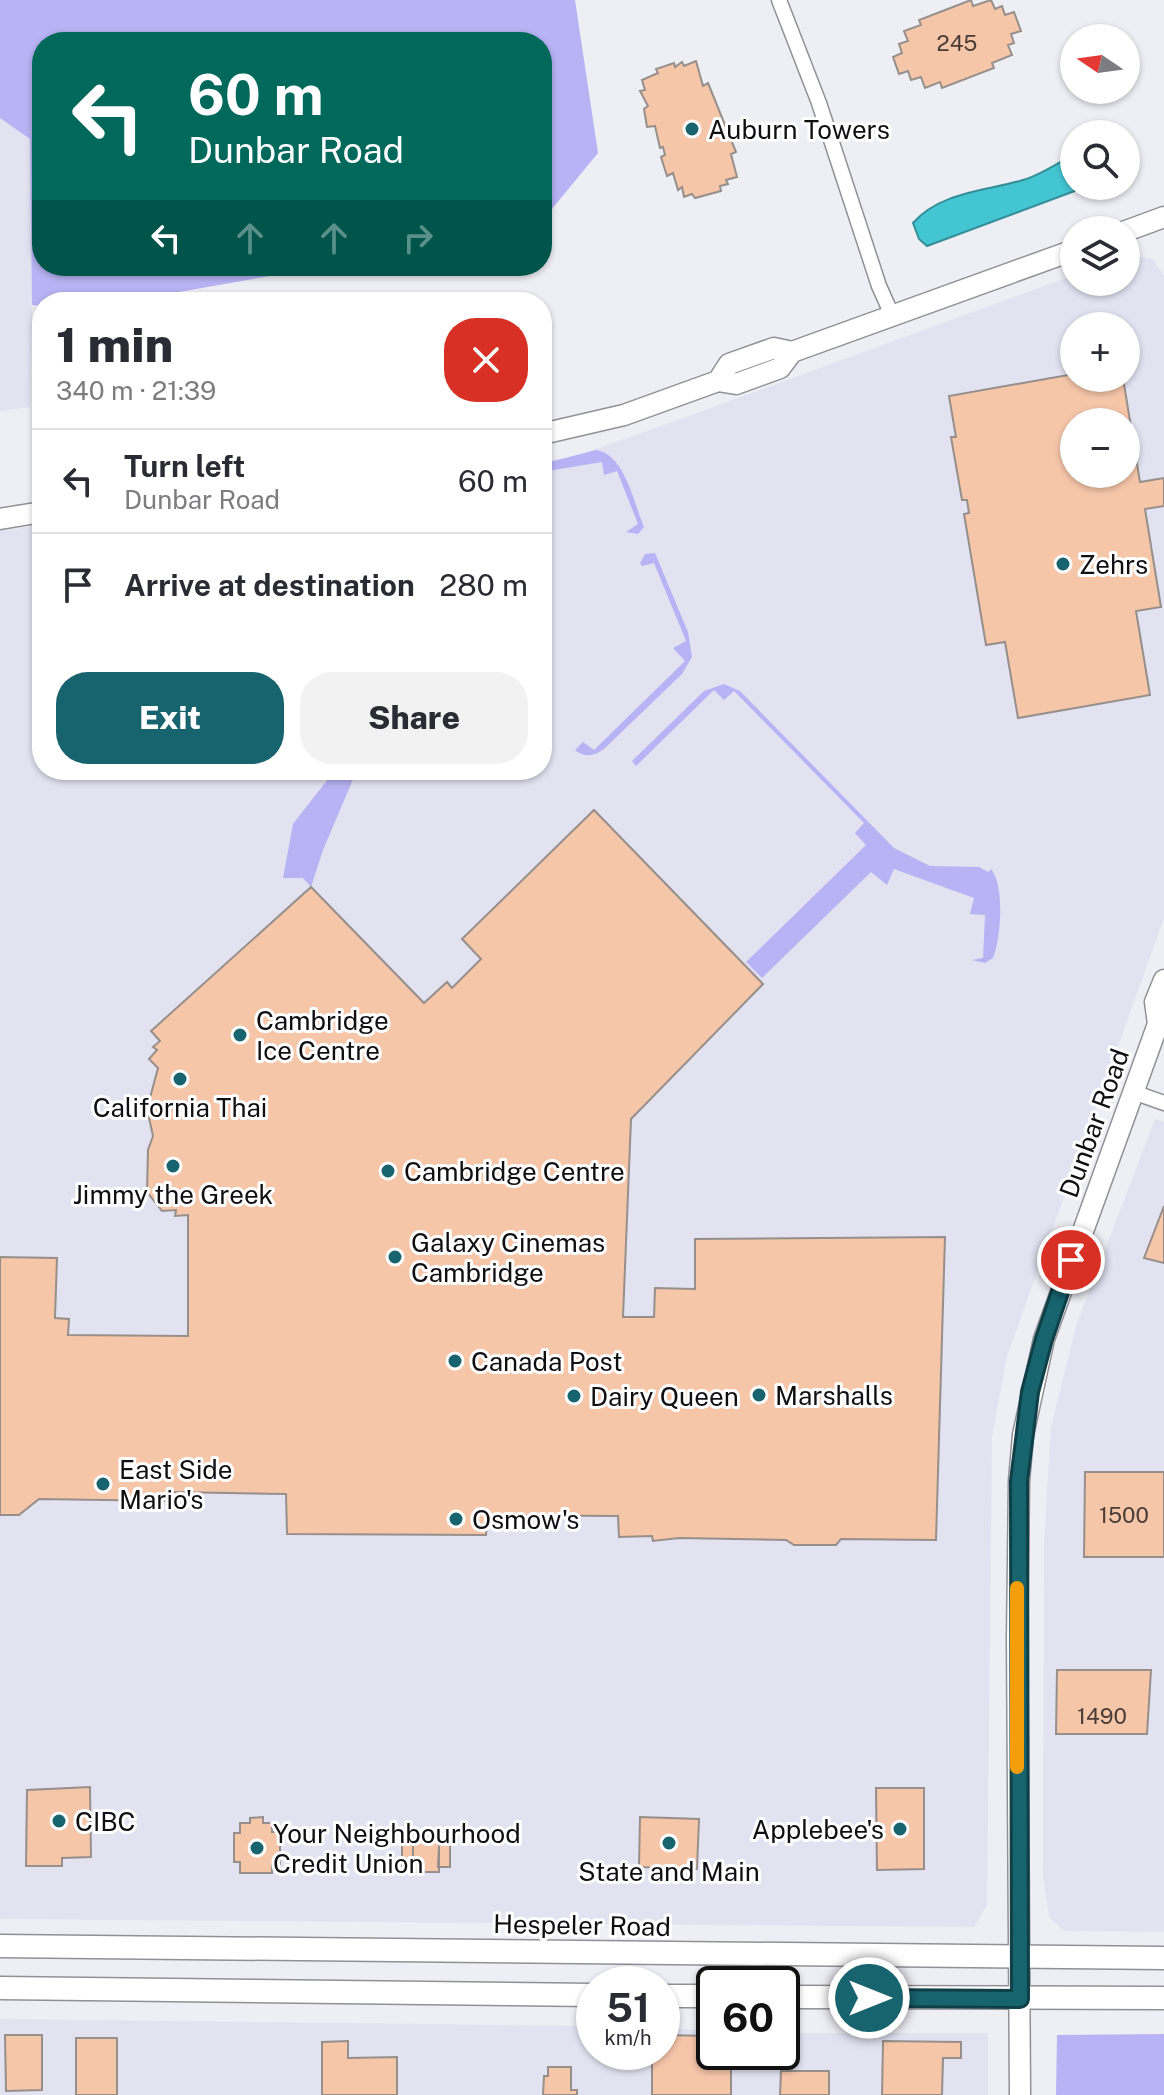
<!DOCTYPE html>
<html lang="en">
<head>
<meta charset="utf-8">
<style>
	:root { --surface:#fff; --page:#f2f2f3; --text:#2b2b33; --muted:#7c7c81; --line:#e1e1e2; --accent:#17636e }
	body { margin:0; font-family:"Public Sans",sans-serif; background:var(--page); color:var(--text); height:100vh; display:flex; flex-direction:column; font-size:30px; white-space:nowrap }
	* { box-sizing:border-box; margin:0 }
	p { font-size:26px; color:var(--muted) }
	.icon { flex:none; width:44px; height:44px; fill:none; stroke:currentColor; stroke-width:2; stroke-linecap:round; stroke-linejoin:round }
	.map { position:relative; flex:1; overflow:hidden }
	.side { position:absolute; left:32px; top:292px; width:520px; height:488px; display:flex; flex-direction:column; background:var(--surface); border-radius:32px; box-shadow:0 2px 6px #0004 }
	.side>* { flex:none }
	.top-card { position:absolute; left:32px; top:32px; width:520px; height:244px; border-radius:32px; box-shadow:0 2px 6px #0004; background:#00695c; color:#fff; overflow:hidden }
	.needle { width:52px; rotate:283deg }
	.buttons { position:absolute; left:1060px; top:24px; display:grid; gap:16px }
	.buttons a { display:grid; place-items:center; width:80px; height:80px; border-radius:50%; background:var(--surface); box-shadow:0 2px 6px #0004; font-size:40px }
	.speed { position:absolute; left:576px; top:1966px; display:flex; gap:16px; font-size:40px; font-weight:700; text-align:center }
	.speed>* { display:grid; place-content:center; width:104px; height:104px; border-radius:50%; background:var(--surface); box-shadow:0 2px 6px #0004; line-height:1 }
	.speed small { font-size:20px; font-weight:400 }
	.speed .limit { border:4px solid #111; border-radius:12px; background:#fff; color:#111 }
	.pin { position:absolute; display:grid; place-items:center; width:68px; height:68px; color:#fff; margin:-34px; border:4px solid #fff; border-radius:50%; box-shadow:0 2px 8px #0007 }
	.me { position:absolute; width:88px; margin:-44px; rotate:90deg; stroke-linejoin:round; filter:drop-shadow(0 0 6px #0008) }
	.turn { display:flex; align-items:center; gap:28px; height:168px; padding:0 24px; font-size:36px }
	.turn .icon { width:104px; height:104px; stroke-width:2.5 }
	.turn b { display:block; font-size:56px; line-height:68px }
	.lanes { display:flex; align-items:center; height:76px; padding:0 24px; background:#0003; justify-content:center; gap:40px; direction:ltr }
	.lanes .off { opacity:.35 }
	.round { display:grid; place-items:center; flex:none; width:84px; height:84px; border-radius:32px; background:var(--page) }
	.headline { display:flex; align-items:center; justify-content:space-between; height:136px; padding:0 24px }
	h1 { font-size:48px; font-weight:800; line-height:60px }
	.button { display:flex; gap:16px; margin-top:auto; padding:16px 24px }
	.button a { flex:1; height:92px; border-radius:32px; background:var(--accent); color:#fff; font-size:32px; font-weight:800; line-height:92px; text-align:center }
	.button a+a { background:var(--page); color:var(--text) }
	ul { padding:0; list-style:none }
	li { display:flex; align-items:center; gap:24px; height:104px; padding:0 24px; border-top:2px solid var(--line) }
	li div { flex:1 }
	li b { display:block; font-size:30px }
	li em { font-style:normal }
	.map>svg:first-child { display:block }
	.built { fill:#e2e2f1; fill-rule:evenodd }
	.green { fill:#b8b3f4 }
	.water { fill:#44c6d2; stroke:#348f98; stroke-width:2 }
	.building { fill:#f6c6a9; stroke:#968f8b; stroke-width:2; fill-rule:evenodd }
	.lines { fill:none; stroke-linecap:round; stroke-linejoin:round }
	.street-casing { stroke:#919097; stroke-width:17 }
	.secondary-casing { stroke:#919097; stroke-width:23 }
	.primary-casing { stroke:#919097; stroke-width:25 }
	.street { stroke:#fff; stroke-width:14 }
	.secondary { stroke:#fff; stroke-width:20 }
	.primary { stroke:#fff; stroke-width:22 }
	.route-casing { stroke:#0f4048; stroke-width:20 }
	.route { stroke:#17636e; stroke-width:14 }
	.slow { stroke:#f59e0b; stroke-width:14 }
	.poi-dot { fill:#17636e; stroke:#fff; stroke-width:3 }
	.labels { text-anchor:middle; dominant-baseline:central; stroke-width:6; stroke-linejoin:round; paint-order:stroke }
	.number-label { font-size:22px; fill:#493c37 }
	.poi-label { font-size:26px; fill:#0f0e11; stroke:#fff; text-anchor:start }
	.street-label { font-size:26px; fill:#0f0e11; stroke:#fff }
</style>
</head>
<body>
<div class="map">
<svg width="1164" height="2095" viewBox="0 0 1164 2095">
	<rect width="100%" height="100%" fill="#eeeef5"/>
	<!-- built -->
	<path class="built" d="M0,118L30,139L32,305L30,407L0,411Z
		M1130,255L1153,259L1164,276V918L1007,1356L992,1436L987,1905L974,1927L0,1919V531L42,525V770H542V461L570,458L653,429L1074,275V282H1126V256ZM1074,326H1126V378H1074ZM1074,422H1126V474H1074Z
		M1155,1119L1164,1122V1932L1064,1931L1049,1917L1043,1876L1044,1543L1051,1427L1076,1326Z
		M0,2019L594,2026V2052H662V2028L714,2031V2052H782V2033H988V2095H0Z"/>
	<!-- green -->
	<path class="green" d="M0,0H575L598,153L542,221V42H42V266H327L122,302H42V306L32,305L30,139L0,118Z
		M596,450C625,454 634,504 644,527L638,534L626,532L638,524L617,471L604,475L602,462L542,472V464Z
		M655,553L688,632L692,657L682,674L604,749C595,756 584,758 575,750L583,742L594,750L685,661L673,648L686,641L654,563L642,566L640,563L645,554Z
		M724,684L740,691L894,848L930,866L979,867L988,872L991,869C1005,886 1001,938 993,958L985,963L972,960L983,958L985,915L970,914L974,898L894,869L887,885L871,872L762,978L746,962L866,845L855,833L864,823L734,691L724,700L714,690L636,766L632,761L704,691Z
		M335,770H357L323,850L311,887L303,878H283L293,824Z
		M1164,2034V2095H1056L1057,2035Z"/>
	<!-- water -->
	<path class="water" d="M1074,154V186H1088L927,246L919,239L913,223C940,192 986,191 1023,180C1041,175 1058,163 1074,154Z"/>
	<!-- building -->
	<path class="building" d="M971,0L973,6L991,0L995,9L1002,6L1005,15L1014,12L1021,31L1011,34L1014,43L1008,45L1012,55L992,63L994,68L942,88L940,82L925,88L921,77L911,80L908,71L899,74L893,57L902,53L899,44L908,41L904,31L921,25L919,20Z
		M696,61L703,86L708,83L736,152L731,154L737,177L726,180L728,184L720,186L721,191L695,198L692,194L684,197L682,187L678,190L673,173L667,176L661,157L665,155L663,147L660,148L655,126L647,127L644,109L648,106L640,91L645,90L642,80L658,73L656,69L674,63L675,67L682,62L684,66Z
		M1074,374V378H1123L1140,482L1164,478V506L1145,509L1161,607L1136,611L1150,695L1018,718L1005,642L986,645L964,514L969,513L967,500H962L951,437H956L949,396ZM1074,422H1126V474H1074Z
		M594,810L763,984L631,1119L623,1317H654L655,1288L695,1289V1239L945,1237L936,1540L841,1539L836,1545H794L786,1540L679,1538L653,1541L652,1536L619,1537L618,1516L488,1515L486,1535L287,1534L286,1494L170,1492L169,1501L39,1499L19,1515H0V1257L57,1258L55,1318L69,1319L68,1335L188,1336V1215L175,1216L176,1210L162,1211L147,1192L148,1150L153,1136L147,1109L158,1068L149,1059L157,1050L153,1047L160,1041L151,1031L311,887L424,1003L447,982L452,988L481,959L462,939Z
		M1164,1206V1263L1144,1258Z
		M1085,1472H1164V1557H1084Z
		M1057,1670H1151L1147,1734H1056Z
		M90,1787L91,1857L62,1858V1866H26L27,1790Z
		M876,1788H924V1869L877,1870Z
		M263,1817V1823H272V1832H280V1864H272V1873H240V1862H234V1833H240V1823H250V1818Z
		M640,1817L699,1819L697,1869L639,1867Z
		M413,1840H439V1872H413Z
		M402,1845H413V1866H402Z
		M439,1845H450V1867H438Z
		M5,2035H42V2090L6,2091Z
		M662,2035L714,2036V2052H731V2095H652V2052H662Z
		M76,2038H117V2095H76Z
		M348,2041V2058L397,2057V2095H322V2042Z
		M883,2041L961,2042V2058H943L942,2095H882Z
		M548,2067H571V2090H577V2095H543L544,2076H548Z
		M781,2071H829V2095H780Z"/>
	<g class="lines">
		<defs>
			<path id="street" d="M779,0L819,103L879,286L892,315
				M1133,1092L1164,1103"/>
			<path id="secondary" d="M1126,231L1164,217
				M718,381L729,364L774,348L792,352L1074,250
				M542,434L624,415L718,381L736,384L780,368L792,352
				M0,519L42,512
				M1020,2095L1017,1638L1019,1481L1023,1435L1044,1339L1158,1024L1155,1002L1164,980"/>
			<path id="primary" d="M0,1946L1164,1958
				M0,1988L594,1995
				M662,1996H714
				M782,1997L1164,1998"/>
		</defs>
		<!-- street casing -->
		<use href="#street" class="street-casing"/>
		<!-- secondary casing -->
		<use href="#secondary" class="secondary-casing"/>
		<!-- primary casing -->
		<use href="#primary" class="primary-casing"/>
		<!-- street -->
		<use href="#street" class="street"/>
		<!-- secondary -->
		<use href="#secondary" class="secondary"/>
		<!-- primary -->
		<use href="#primary" class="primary"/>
	</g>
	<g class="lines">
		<defs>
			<path id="route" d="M869,1998L1020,1999L1019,1481L1030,1392L1044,1339L1071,1260"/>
		</defs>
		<!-- route casing -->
		<use href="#route" class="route-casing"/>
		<!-- route -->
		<use href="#route" class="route"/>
		<!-- slow -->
		<path class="slow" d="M1017,1767V1588"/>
	</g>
	<!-- markers -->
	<g class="poi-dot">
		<circle cx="692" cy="129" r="8"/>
		<circle cx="1063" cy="564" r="8"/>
		<circle cx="240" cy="1035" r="8"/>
		<circle cx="180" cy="1079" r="8"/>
		<circle cx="173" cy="1166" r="8"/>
		<circle cx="388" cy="1171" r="8"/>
		<circle cx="395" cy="1257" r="8"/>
		<circle cx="455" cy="1361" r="8"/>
		<circle cx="759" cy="1395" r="8"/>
		<circle cx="574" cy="1396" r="8"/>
		<circle cx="103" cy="1484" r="8"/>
		<circle cx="456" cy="1519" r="8"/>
		<circle cx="59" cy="1821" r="8"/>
		<circle cx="900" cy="1829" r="8"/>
		<circle cx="669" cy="1843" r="8"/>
		<circle cx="257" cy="1848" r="8"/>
	</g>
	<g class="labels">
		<!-- number labels -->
		<g class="number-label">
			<text x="957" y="43">245</text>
			<text x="1124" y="1515">1500</text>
			<text x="1102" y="1716">1490</text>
		</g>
		<!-- poi labels -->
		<g class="poi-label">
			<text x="708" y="129">Auburn Towers</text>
			<text x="1079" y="564">Zehrs</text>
			<text x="256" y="1020">Cambridge<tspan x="256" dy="30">Ice Centre</tspan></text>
			<text x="180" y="1107" text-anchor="middle">California Thai</text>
			<text x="404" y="1171">Cambridge Centre</text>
			<text x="173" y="1194" text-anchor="middle">Jimmy the Greek</text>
			<text x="411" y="1242">Galaxy Cinemas<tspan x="411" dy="30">Cambridge</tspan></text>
			<text x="471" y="1361">Canada Post</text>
			<text x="775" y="1395">Marshalls</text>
			<text x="590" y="1396">Dairy Queen</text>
			<text x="119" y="1469">East Side<tspan x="119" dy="30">Mario's</tspan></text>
			<text x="472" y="1519">Osmow's</text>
			<text x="75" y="1821">CIBC</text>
			<text x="884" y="1829" text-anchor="end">Applebee's</text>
			<text x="273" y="1833">Your Neighbourhood<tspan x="273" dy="30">Credit Union</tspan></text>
			<text x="669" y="1871" text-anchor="middle">State and Main</text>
		</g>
		<!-- street labels -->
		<g class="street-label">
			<text transform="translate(1094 1123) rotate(-70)">Dunbar Road</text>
			<text transform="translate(582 1925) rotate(1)">Hespeler Road</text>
		</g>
	</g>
</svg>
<div class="buttons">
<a><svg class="needle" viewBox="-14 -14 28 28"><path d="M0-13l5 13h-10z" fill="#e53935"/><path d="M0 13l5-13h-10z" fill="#7c7c81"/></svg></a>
<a><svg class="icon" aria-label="search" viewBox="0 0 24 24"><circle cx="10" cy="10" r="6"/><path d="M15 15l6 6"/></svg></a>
<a><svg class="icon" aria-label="layers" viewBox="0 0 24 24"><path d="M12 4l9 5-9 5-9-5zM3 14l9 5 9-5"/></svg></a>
<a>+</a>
<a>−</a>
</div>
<div class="speed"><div>51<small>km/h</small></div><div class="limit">60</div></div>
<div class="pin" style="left:1071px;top:1260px;background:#d93025"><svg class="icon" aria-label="arrive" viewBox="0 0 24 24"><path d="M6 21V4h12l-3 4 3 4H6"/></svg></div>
<svg class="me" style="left:869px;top:1998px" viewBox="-20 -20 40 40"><circle r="17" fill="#17636e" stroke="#fff" stroke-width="3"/><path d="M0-11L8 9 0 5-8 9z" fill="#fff"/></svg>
<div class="top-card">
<div class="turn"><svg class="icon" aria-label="left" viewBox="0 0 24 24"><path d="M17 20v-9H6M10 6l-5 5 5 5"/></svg><div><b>60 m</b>Dunbar Road</div></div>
<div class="lanes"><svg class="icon" aria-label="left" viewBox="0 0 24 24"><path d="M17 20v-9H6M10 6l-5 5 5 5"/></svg><svg class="icon off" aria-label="ahead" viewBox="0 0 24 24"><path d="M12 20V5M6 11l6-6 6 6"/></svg><svg class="icon off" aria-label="ahead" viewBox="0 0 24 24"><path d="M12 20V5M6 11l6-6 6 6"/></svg><svg class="icon off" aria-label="right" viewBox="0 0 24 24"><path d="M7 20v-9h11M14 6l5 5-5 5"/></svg></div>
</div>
<section class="side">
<div class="headline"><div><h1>1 min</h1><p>340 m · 21:39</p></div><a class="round" style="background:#d93025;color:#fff"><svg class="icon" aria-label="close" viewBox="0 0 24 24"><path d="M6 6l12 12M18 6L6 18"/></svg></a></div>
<ul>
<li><svg class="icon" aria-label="left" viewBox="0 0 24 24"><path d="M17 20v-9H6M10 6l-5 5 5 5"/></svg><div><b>Turn left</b><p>Dunbar Road</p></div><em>60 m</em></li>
<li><svg class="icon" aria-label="arrive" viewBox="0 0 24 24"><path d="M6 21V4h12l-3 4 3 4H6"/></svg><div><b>Arrive at destination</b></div><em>280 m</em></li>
</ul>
<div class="button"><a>Exit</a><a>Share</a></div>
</section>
</div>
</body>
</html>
